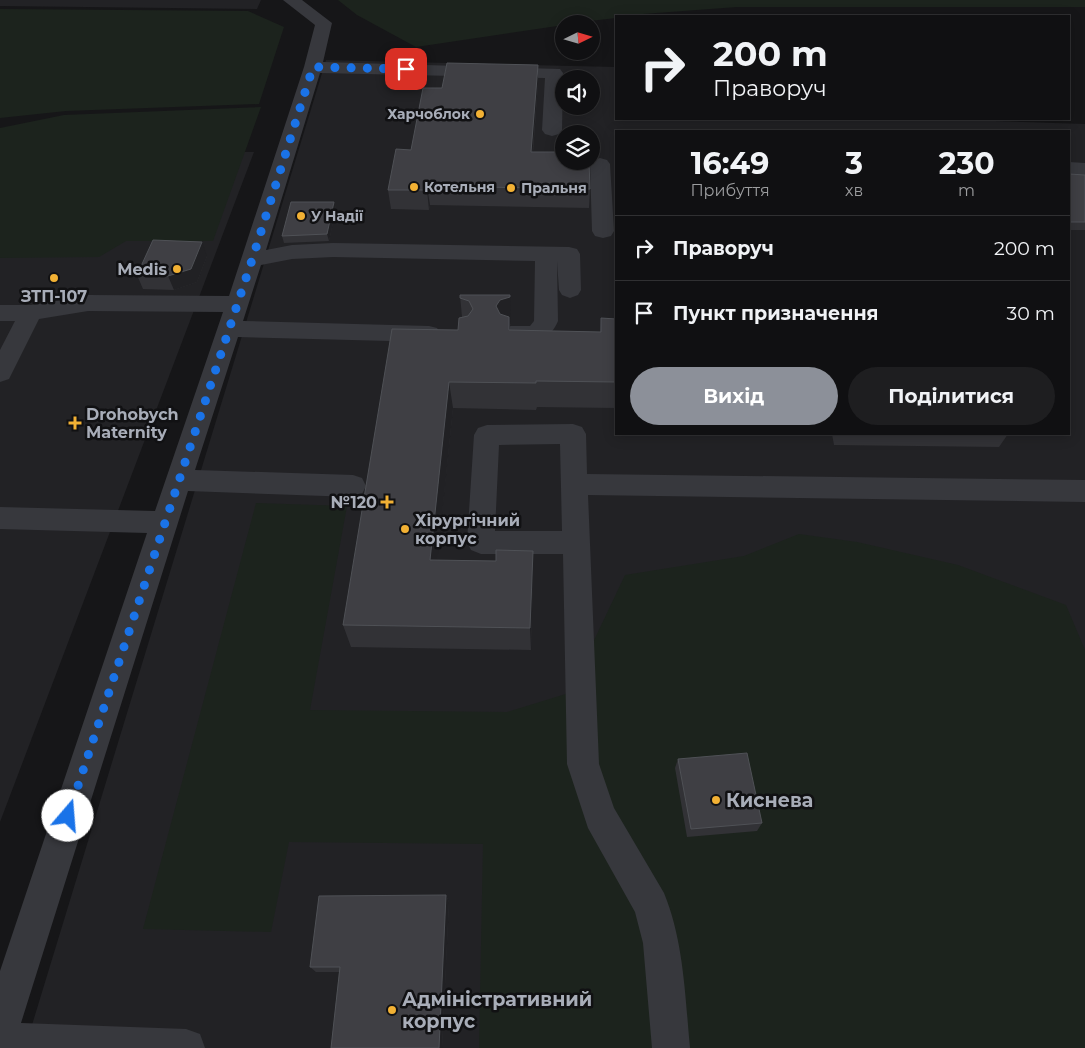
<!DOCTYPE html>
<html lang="uk">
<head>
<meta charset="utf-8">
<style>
	:root { --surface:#101012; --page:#1e1e20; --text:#f1f3f6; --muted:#9c9d9f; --line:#303032; --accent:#8c9099 }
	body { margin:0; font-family:Montserrat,sans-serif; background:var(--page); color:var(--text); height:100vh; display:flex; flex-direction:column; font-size:19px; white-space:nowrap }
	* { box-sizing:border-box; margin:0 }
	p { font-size:16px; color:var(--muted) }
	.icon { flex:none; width:28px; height:28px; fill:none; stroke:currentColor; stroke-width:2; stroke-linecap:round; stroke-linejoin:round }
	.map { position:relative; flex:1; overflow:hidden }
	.panel { position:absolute; left:615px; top:130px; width:455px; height:305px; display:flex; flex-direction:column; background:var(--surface); border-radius:0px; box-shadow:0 2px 12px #0003,0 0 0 1px var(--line) }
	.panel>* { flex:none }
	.guide { position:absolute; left:615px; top:15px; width:455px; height:105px; border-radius:0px; box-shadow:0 2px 12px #0003,0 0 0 1px var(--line); background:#101012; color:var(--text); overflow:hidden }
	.needle { width:32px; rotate:85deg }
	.buttons { position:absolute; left:555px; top:15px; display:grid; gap:10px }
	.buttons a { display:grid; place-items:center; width:45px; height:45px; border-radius:50%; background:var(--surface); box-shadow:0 2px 12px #0003,0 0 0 1px var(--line); font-size:25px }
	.pin { position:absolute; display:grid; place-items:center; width:42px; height:42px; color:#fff; margin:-21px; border-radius:10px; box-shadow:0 2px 8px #0006 }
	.me { position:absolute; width:55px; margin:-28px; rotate:18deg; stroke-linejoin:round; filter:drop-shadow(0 0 4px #0008) }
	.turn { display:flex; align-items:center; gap:18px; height:105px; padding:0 15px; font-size:22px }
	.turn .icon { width:65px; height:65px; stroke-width:2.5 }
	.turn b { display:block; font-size:35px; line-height:42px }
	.eta { display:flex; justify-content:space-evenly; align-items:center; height:85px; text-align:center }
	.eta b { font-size:30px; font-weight:700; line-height:35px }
	.button { display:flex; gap:10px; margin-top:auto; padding:10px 15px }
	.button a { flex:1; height:58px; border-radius:30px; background:var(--accent); color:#fff; font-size:20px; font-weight:700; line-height:58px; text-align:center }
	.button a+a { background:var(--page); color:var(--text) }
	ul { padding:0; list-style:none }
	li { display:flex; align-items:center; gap:15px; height:65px; padding:0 15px; border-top:1px solid var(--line) }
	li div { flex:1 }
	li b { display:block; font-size:19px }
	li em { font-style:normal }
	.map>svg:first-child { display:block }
	.built { fill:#222225; fill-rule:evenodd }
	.green { fill:#1c231d }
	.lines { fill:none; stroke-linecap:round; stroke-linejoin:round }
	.minor { fill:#37383d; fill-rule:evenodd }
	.wall { fill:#323236 }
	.shaded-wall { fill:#212124 }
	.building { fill:#3f3f44; stroke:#4f5156 }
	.route { stroke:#1a73e8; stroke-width:9; stroke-dasharray:0 16.2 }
	.poi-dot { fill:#f2b134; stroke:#111113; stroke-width:2 }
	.labels { text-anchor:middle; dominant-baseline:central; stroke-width:5; stroke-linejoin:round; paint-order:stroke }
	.far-poi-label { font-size:14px; font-weight:bold; fill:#a8adb8; stroke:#111113; text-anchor:start }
	.poi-label { font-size:16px; font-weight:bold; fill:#a8adb8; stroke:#111113; text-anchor:end }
	.near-poi-label { font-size:19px; font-weight:bold; fill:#a8adb8; stroke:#111113; text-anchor:start }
</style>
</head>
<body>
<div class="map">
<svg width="1085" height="1048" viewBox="0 0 1085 1048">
	<rect width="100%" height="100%" fill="#161618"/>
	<!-- built -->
	<path class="built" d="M0,0H261L257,9L0,6Z
		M326,60L616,67V119H935L1085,124V1048H25ZM564,79H591V106H564ZM616,131H1069V434H616ZM564,134H591V161H564Z
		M0,152H254L0,822Z"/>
	<!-- green -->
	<path class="green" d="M338,0H1085V7H737L616,16V18L564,24V25L416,47L357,15Z
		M0,9L248,11L284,27L259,104L66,111L0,118Z
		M261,107L213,241H126L99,257L0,258V128L64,115Z
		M256,503L347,506L310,710L507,712L569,693L625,575L744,556L799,534L857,542L958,565L1066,605L1085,650V1048H479L483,844L289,842L271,932L143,929Z"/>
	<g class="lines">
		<!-- minor -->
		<path class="minor" d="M283,0H302L332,23L323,62L560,69L563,73L562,130L559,134L552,136L545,134L542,130L545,78L320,73L266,250L292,245L333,243L569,247L577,249L580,254L581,290L578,295L570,298L562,295L559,290L557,261L558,321C548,345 525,346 503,340L499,334L503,328L511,326H530L534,321L535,261L333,257L292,259L261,265L243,321L429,326L437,328L441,334L437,340L429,342L238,337L195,470L353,475L362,478L366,486L362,494L353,497L188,491L21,1023L186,1029L200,1034L205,1048H0V971L147,533L0,529V507L155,511L223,312L88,311L39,319L9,379L0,382V350L15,321H0V305H31L88,295L229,296L304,67L315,25Z
			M600,158L607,160L610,164L614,231L611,236L603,238L595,236L592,231L590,164L593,160Z
			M1069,162L1085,163V175L1069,174Z
			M573,424L582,427L586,434L587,474L1085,480V502L588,495L599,764L614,808L664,893C684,942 685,996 690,1048H652L643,943L635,912L588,828L567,764L563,554H481L471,550L467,542L474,435L478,428L487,425ZM560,444L562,531H495L499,445Z"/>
	</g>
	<!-- wall -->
	<path class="wall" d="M538,65V84L533,152L590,189L589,208L430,205L429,210L391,209L388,190L411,150L442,88Z
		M1069,174L1085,175V230H1069Z
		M334,202L336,209L329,241L284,243L282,236Z
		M207,256L197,282L174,290L143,289L137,275Z
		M460,295L511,324L510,325V330L600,332L601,318L616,319V408L537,407L536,410L453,408L437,560L533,574L531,650L351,647L343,625L458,330L462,317Z
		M832,434H1008L999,447L834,445Z
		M678,759L762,823L757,831L687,837L675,768Z
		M446,895L449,902L442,1048H331L339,972H316L310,967Z"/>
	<!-- shaded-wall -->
	<path class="shaded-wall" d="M538,65V84L531,171V152Z
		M427,186L430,205L429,210L427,190Z
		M334,202L336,209L329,241L327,234Z
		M202,242L207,256L197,282L174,290L168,276Z
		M510,295L511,322V324L510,325V344L496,306L500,300Z
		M449,382L453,408L435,583L430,560Z
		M533,551V574L531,650L530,628Z
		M446,895L449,902L442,1048H439Z"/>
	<!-- building -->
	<path class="building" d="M447,63L538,65L531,152H564V161H589L590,189L427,186V190H388L396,149L411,150L423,88H442Z
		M1069,174L1085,175V222H1069Z
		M291,202H334L327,234L282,236Z
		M153,240L202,242L191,269L168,276L137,275Z
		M460,295H510V297L500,300L496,306L500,314L509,317V330L601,332V318L616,319V382L536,381V383L449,382L430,560L496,561V550L533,551L530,628L343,625L392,329L458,330L459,318L468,316L473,309L469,301L460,298Z
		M747,753L762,823L691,829L678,759Z
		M446,895L439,1048H331L340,967H310L319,896Z"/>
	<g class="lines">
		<!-- route -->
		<path class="route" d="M68,816L252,260L313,67L406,69"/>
	</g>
	<!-- markers -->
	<g class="poi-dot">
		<circle cx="480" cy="114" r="5"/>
		<circle cx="414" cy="187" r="5"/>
		<circle cx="511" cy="188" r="5"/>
		<circle cx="301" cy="216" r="5"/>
		<circle cx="177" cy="269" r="5"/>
		<circle cx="54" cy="278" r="5"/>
		<path d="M72.5 415.5h5v5h5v5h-5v5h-5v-5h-5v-5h5z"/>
		<path d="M384.5 494.5h5v5h5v5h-5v5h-5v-5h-5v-5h5z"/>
		<circle cx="405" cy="529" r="5"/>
		<circle cx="716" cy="800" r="5"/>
		<circle cx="392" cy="1010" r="5"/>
	</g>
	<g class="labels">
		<!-- far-poi labels -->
		<g class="far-poi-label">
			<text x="470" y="114" text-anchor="end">Харчоблок</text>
			<text x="424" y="187">Котельня</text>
			<text x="521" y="188">Пральня</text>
			<text x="311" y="216">У Надії</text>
		</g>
		<!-- poi labels -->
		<g class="poi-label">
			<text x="167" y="269">Medis</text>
			<text x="54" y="296" text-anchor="middle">ЗТП-107</text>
			<text x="86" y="414" text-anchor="start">Drohobych<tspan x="86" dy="18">Maternity</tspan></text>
			<text x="377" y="502">№120</text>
			<text x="415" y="520" text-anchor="start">Хірургічний<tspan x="415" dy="18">корпус</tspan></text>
		</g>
		<!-- near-poi labels -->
		<g class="near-poi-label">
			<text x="726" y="800">Киснева</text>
			<text x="402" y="999">Адміністративний<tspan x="402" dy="22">корпус</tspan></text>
		</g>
	</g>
</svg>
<div class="buttons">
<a><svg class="needle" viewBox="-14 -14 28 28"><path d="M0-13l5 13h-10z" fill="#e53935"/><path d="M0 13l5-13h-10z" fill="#9c9d9f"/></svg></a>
<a><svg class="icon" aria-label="sound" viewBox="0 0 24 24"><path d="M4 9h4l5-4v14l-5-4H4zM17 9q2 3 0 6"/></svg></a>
<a><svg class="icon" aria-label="layers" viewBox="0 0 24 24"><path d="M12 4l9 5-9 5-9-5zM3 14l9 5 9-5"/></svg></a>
</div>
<div class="pin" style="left:406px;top:69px;background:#d93025"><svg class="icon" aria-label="arrive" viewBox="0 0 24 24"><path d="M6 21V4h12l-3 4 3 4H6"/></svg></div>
<svg class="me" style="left:68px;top:816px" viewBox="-20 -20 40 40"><circle r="19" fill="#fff"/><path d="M0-13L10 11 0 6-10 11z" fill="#1a73e8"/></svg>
<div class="guide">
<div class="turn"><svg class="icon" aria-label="right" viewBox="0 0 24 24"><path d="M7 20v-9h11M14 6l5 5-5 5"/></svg><div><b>200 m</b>Праворуч</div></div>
</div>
<section class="panel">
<div class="eta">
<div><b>16:49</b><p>Прибуття</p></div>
<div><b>3</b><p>хв</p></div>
<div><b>230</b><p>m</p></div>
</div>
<ul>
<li><svg class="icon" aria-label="right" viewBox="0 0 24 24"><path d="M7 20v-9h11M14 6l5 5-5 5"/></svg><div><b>Праворуч</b></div><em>200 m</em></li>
<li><svg class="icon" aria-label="arrive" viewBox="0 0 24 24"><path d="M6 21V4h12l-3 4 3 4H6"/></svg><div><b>Пункт призначення</b></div><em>30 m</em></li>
</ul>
<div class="button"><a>Вихід</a><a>Поділитися</a></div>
</section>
</div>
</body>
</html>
